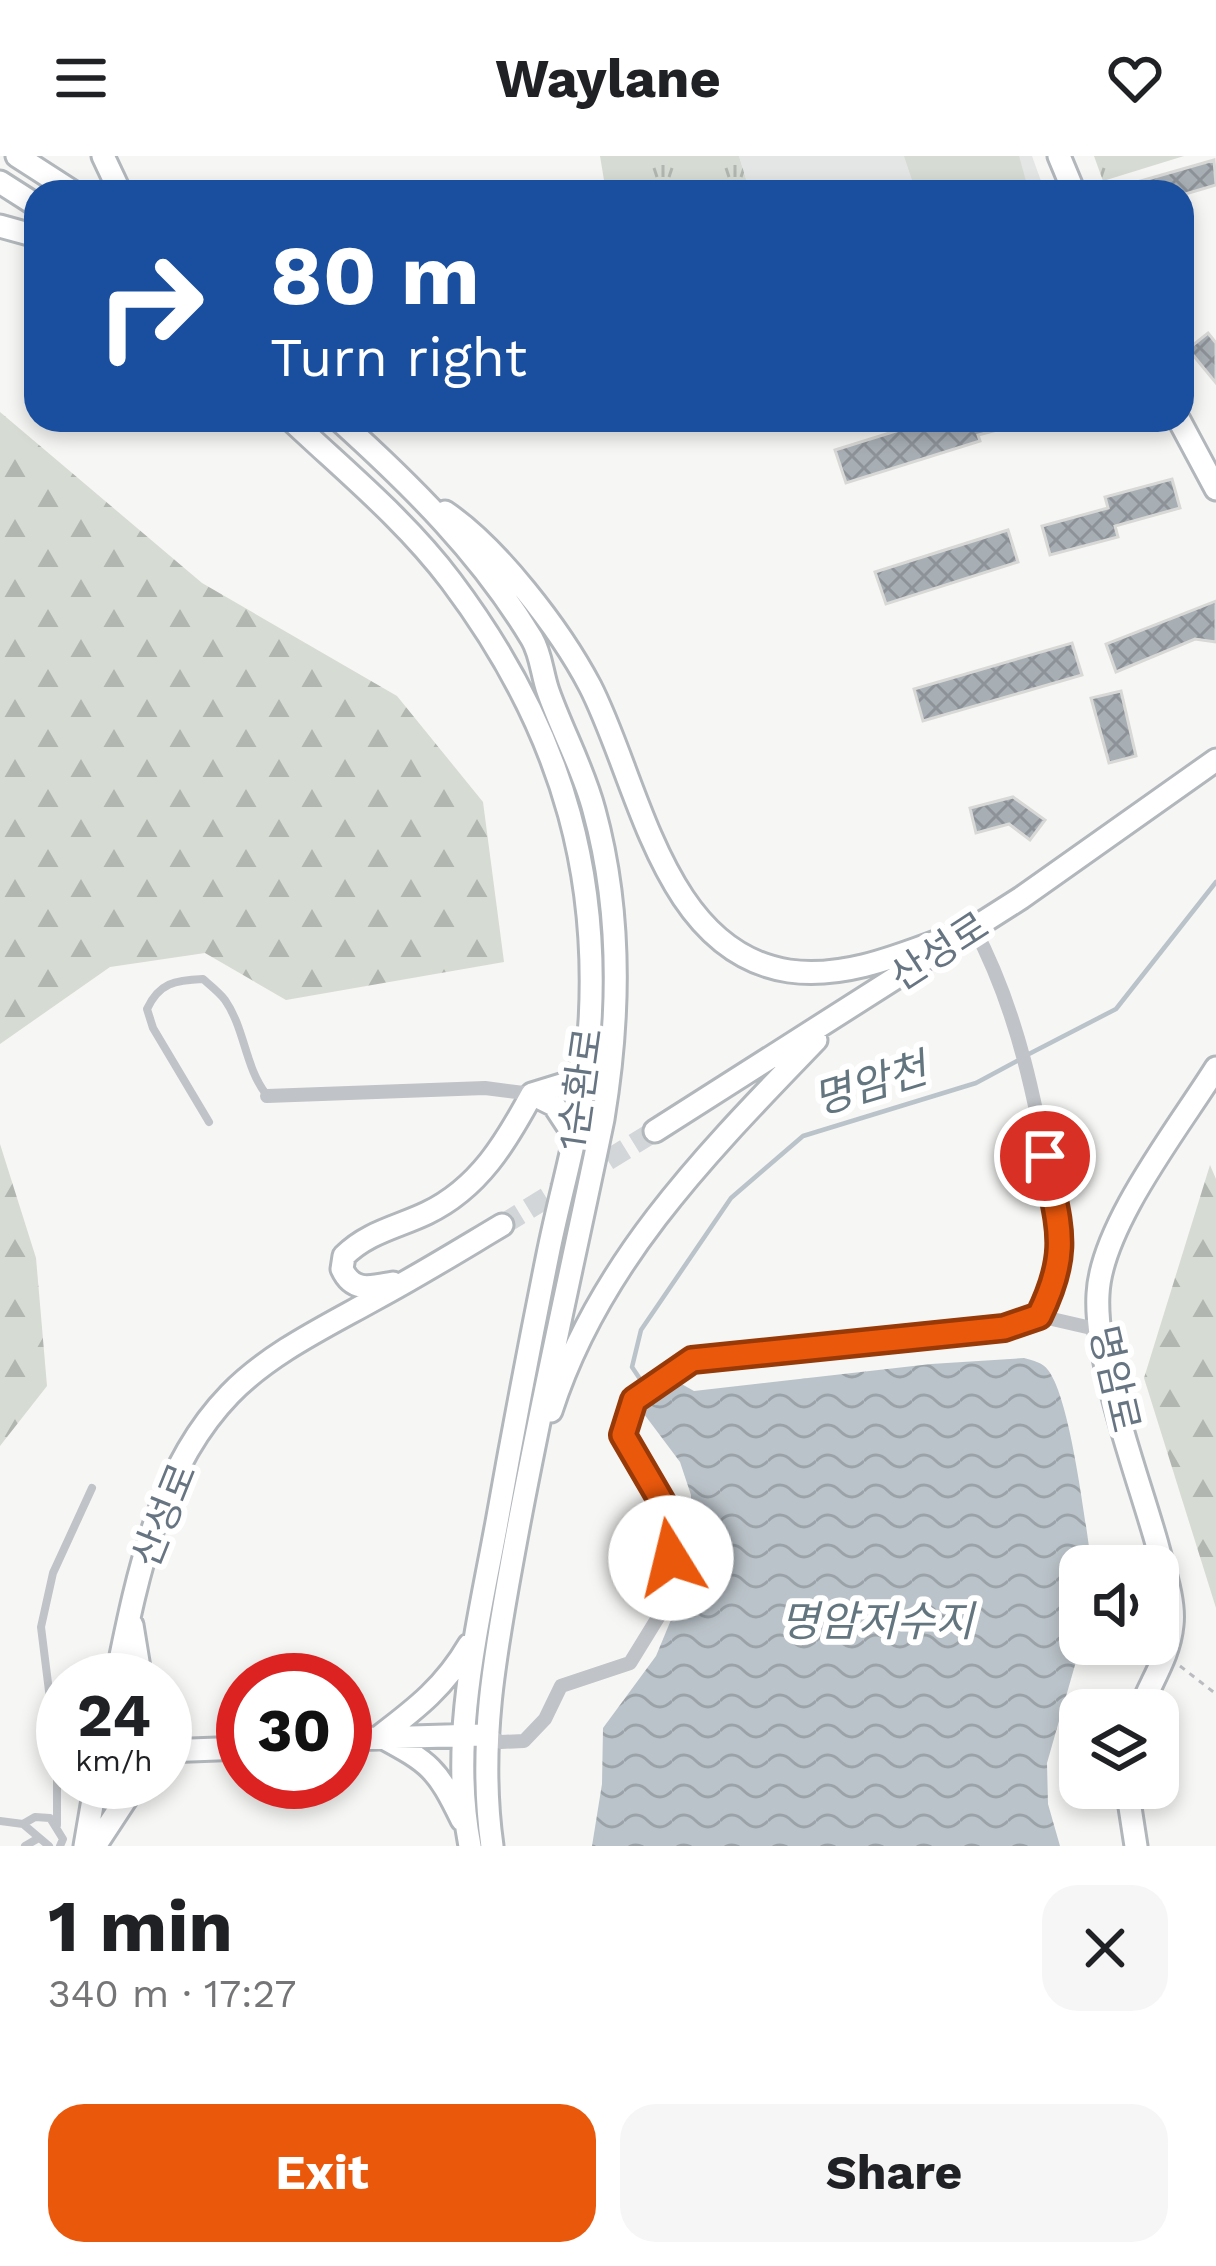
<!DOCTYPE html>
<html lang="en">
<head>
<meta charset="utf-8">
<style>
	:root { --surface:#fff; --page:#f6f6f6; --text:#202124; --muted:#757577; --accent:#ea580c }
	body { margin:0; font-family:"Work Sans","Noto Sans KR",sans-serif; background:var(--page); color:var(--text); height:100vh; display:flex; flex-direction:column; font-size:45px; white-space:nowrap }
	* { box-sizing:border-box; margin:0 }
	p { font-size:39px; color:var(--muted) }
	.icon { flex:none; width:66px; height:66px; fill:none; stroke:currentColor; stroke-width:2; stroke-linecap:round; stroke-linejoin:round }
	.map { position:relative; height:1690px; overflow:hidden }
	.details { display:flex; flex-direction:column; background:var(--surface); flex:1 }
	.details>* { flex:none }
	.hud { position:absolute; left:24px; top:24px; width:1170px; height:252px; border-radius:36px; box-shadow:0 6px 18px #0003; background:#1a4fa0; color:#fff; overflow:hidden }
	.buttons { position:absolute; left:1059px; top:1389px; display:grid; gap:24px }
	.buttons a { display:grid; place-items:center; width:120px; height:120px; border-radius:24px; background:var(--surface); box-shadow:0 6px 18px #0003; font-size:60px }
	.speed { position:absolute; left:36px; top:1497px; display:flex; gap:24px; font-size:60px; font-weight:700; text-align:center }
	.speed>* { display:grid; place-content:center; width:156px; height:156px; border-radius:50%; background:var(--surface); box-shadow:0 6px 18px #0003; line-height:1 }
	.speed small { font-size:30px; font-weight:400 }
	.speed .limit { border:18px solid #d22; background:#fff; color:#111 }
	.pin { position:absolute; display:grid; place-items:center; width:102px; height:102px; color:#fff; margin:-51px; border:6px solid #fff; border-radius:50%; box-shadow:0 3px 12px #0007 }
	.me { position:absolute; width:132px; margin:-66px; rotate:351deg; stroke-linejoin:round; filter:drop-shadow(0 0 9px #0008) }
	.turn { display:flex; align-items:center; gap:42px; height:252px; padding:0 48px; font-size:54px }
	.turn .icon { width:156px; height:156px; stroke-width:2.5 }
	.turn b { display:block; font-size:84px; line-height:102px }
	.round { display:grid; place-items:center; flex:none; width:126px; height:126px; border-radius:36px; background:var(--page) }
	.overview { display:flex; align-items:center; justify-content:space-between; height:204px; padding:0 48px }
	h1 { font-size:72px; font-weight:700; line-height:90px }
	.action { display:flex; gap:24px; margin-top:auto; padding:24px 48px }
	.action a { flex:1; height:138px; border-radius:36px; background:var(--accent); color:#fff; font-size:48px; font-weight:700; line-height:138px; text-align:center }
	.action a+a { background:var(--page); color:var(--text) }
	header { display:flex; justify-content:space-between; align-items:center; height:156px; padding:0 48px; background:var(--surface); font-size:54px; font-weight:700 }
	.map>svg:first-child { display:block }
	.built { fill:#e4e5e5 }
	.forest { fill:url(#forest-firs) }
	.park { fill:url(#park-tufts) }
	.pitch { fill:#d6dbd3 }
	.water { fill:url(#water-waves) }
	.lines { fill:none; stroke-linecap:round; stroke-linejoin:round }
	.stream { stroke:#bac3c9; stroke-width:4.5 }
	.building { fill:url(#building-cross-hatch); stroke:#d8d8d6; stroke-width:3 }
	.secondary-tunnel { stroke:#d2d6d8; stroke-width:21; stroke-dasharray:21 10; stroke-linecap:butt }
	.secondary-casing { stroke:#b2b7bc; stroke-width:27 }
	.path { stroke:#babcbf; stroke-width:3; stroke-dasharray:6 6; stroke-linecap:butt }
	.lane { stroke:#c0c3c7; stroke-width:8 }
	.street { stroke:#c0c3c7; stroke-width:14 }
	.secondary { stroke:#fff; stroke-width:21 }
	.route-casing { stroke:#983908; stroke-width:30 }
	.route { stroke:#ea580c; stroke-width:21 }
	.labels { text-anchor:middle; dominant-baseline:central; stroke-width:12; stroke-linejoin:round; paint-order:stroke }
	.street-label { font-size:39px; fill:#677583; stroke:#fff }
	.water-label { font-size:42px; font-style:italic; fill:#63767f; stroke:#fff }
</style>
</head>
<body>
<header><svg class="icon" aria-label="menu" viewBox="0 0 24 24"><path d="M4 6h16M4 12h16M4 18h16"/></svg>Waylane<svg class="icon" aria-label="heart" viewBox="0 0 24 24"><path d="M12 20l-8-8c-3-5 5-10 8-4 3-6 11-1 8 4z"/></svg></header>
<div class="map">
<svg width="1216" height="1690" viewBox="0 0 1216 1690">
	<defs>
		<pattern id="forest-firs" width="22" height="20" patternUnits="userSpaceOnUse" patternTransform="scale(3)"><rect width="22" height="20" fill="#d6dbd3"/><path d="M5 1l3.5 6h-7zM16 11l3.5 6h-7z" fill="#b1b6b1"/></pattern>
		<pattern id="park-tufts" width="24" height="20" patternUnits="userSpaceOnUse" patternTransform="scale(3)"><rect width="24" height="20" fill="#d6dbd3"/><path d="M3 7l-1-3M5 7V3M7 7l1-3M15 17l-1-3M17 17v-4M19 17l1-3" fill="none" stroke="#b1b6b1"/></pattern>
		<pattern id="water-waves" width="16" height="10" patternUnits="userSpaceOnUse" patternTransform="scale(3)"><rect width="16" height="10" fill="#bac3c9"/><path d="M0 5q4-4 8 0t8 0" fill="none" stroke="#9ba3a9"/></pattern>
		<pattern id="building-cross-hatch" width="8" height="8" patternUnits="userSpaceOnUse" patternTransform="scale(3)"><rect width="8" height="8" fill="#a7aeb4"/><path d="M0 0l8 8M0 8l8-8" fill="none" stroke="#8c9298"/></pattern>
	</defs>
	<rect width="100%" height="100%" fill="#f6f6f4"/>
	<!-- built -->
	<path class="built" d="M739,0H1032L1045,36H750Z"/>
	<!-- forest -->
	<path class="forest" d="M0,256L202,427L397,540L483,646L504,806L286,844L205,797L110,811L0,888Z
		M0,988L36,1102L47,1230L0,1290Z
		M1210,1009L1216,1023V1452L1144,1222Z"/>
	<!-- park -->
	<path class="park" d="M600,0H739L750,36H606Z
		M1094,0H1184L1103,25Z"/>
	<!-- pitch -->
	<path class="pitch" d="M904,0H1019L1029,36H916Z"/>
	<!-- water -->
	<path class="water" d="M1024,1202C1034,1205 1042,1206 1048,1214C1071,1244 1085,1368 1092,1410H1080L1081,1488L1047,1607L1048,1648L1060,1690H592L602,1628L603,1572L656,1500L673,1459L691,1384V1339L680,1306L641,1254L678,1226L694,1235L931,1208Z"/>
	<g class="lines">
		<!-- stream -->
		<path class="stream" d="M1027,899L1116,853L1216,726
			M656,1247L632,1211L641,1174L731,1042L803,980L976,927L1017,905"/>
	</g>
	<!-- building -->
	<path class="building" d="M1214,4L1216,29L1182,39L1113,36V33Z
		M1208,177L1216,187V227L1188,193Z
		M931,264H1019L1020,268L978,279L980,285L846,327L835,294Z
		M1172,323L1180,352L1115,370L1118,381L1050,399L1042,370L1108,352L1105,341Z
		M1008,374L1018,406L886,448L875,416Z
		M1216,445V486L1195,483L1116,516L1106,488Z
		M1072,487L1082,519L923,565L914,533Z
		M1121,535L1136,600L1109,607L1091,542Z
		M1013,641L1045,664L1030,684L1009,668L976,677L970,652Z"/>
	<g class="lines">
		<!-- secondary-tunnel -->
		<path class="secondary-tunnel" d="M502,1069L655,975"/>
		<defs>
			<path id="secondary" d="M17,0L73,36
				M103,0L120,36
				M1059,0L1074,36
				M0,26L36,49
				M0,70L36,80
				M291,264C345,315 406,365 451,425C564,575 609,732 585,920C578,980 560,1038 548,1098C530,1187 513,1276 497,1366C478,1470 449,1584 470,1690
				M339,264C412,330 481,398 532,483C541,498 542,518 548,535C562,575 583,612 594,654C622,756 620,860 603,963C574,1103 542,1242 516,1383C497,1487 477,1584 492,1690
				M1179,264L1216,333
				M445,356C497,391 560,473 590,530C639,625 662,796 789,815C852,824 915,792 974,772
				M532,938L554,949L575,981
				M655,975L1021,742L1216,604
				M393,1127C371,1131 353,1137 342,1113L344,1100C368,1076 398,1071 427,1057C479,1032 506,986 532,938L571,926L584,905
				M551,1255C599,1105 710,994 816,884
				M132,1469L141,1524
				M116,1524C136,1426 157,1313 230,1238C270,1197 325,1171 375,1143C418,1120 460,1094 502,1069
				M1140,1554C1151,1525 1169,1501 1172,1469C1175,1444 1163,1412 1157,1388C1138,1320 1094,1205 1098,1138C1101,1070 1179,971 1216,912
				M345,1583L479,1579
				M165,1595L243,1592
				M1127,1632L1136,1690
				M462,1664C437,1612 430,1607 380,1580C417,1552 445,1530 469,1489
				M85,1690L96,1626
				M95,1690L137,1626"/>
		</defs>
		<!-- secondary casing -->
		<use href="#secondary" class="secondary-casing"/>
		<!-- path -->
		<path class="path" d="M1180,1510L1216,1538"/>
		<!-- lane -->
		<path class="lane" d="M209,966L153,872L147,853C159,827 175,824 203,823C210,829 220,837 225,844C245,873 245,911 266,938
			M0,1665L23,1668
			M57,1669V1599L41,1471L53,1417L92,1332
			M25,1690L37,1683
			M49,1690L23,1668L35,1661L50,1662L63,1683L60,1690"/>
		<!-- street -->
		<path class="street" d="M974,772C1026,870 1041,979 1062,1087L1057,1123L1039,1160L1100,1174
			M267,940L485,932L532,938
			M486,1579L501,1586L524,1585L545,1563L561,1530L630,1507L670,1442L672,1363L623,1279L634,1244L692,1204L1004,1172L1039,1160"/>
		<!-- secondary -->
		<use href="#secondary" class="secondary"/>
	</g>
	<g class="lines">
		<defs>
			<path id="route" d="M671,1402L672,1363L623,1279L634,1244L692,1204L1004,1172L1039,1160C1072,1093 1058,1069 1045,1000"/>
		</defs>
		<!-- route casing -->
		<use href="#route" class="route-casing"/>
		<!-- route -->
		<use href="#route" class="route"/>
	</g>
	<g class="labels">
		<!-- street labels -->
		<g class="street-label">
			<text transform="translate(939 795) rotate(-33)">산성로</text>
			<text transform="translate(580 933) rotate(-82)">1순환로</text>
			<text transform="translate(1115 1223) rotate(77)">명암로</text>
			<text transform="translate(164 1359) rotate(-68)">산성로</text>
		</g>
		<!-- water labels -->
		<g class="water-label">
			<text transform="translate(870 928) rotate(-17)">명암천</text>
			<text x="877" y="1465">명암저수지</text>
		</g>
	</g>
</svg>
<div class="buttons">
<a><svg class="icon" aria-label="sound" viewBox="0 0 24 24"><path d="M4 9h4l5-4v14l-5-4H4zM17 9q2 3 0 6"/></svg></a>
<a><svg class="icon" aria-label="layers" viewBox="0 0 24 24"><path d="M12 4l9 5-9 5-9-5zM3 14l9 5 9-5"/></svg></a>
</div>
<div class="speed"><div>24<small>km/h</small></div><div class="limit">30</div></div>
<div class="pin" style="left:1045px;top:1000px;background:#d93025"><svg class="icon" aria-label="arrive" viewBox="0 0 24 24"><path d="M6 21V4h12l-3 4 3 4H6"/></svg></div>
<svg class="me" style="left:671px;top:1402px" viewBox="-20 -20 40 40"><circle r="19" fill="#fff"/><path d="M0-13L10 11 0 6-10 11z" fill="#ea580c"/></svg>
<div class="hud">
<div class="turn"><svg class="icon" aria-label="right" viewBox="0 0 24 24"><path d="M7 20v-9h11M14 6l5 5-5 5"/></svg><div><b>80 m</b>Turn right</div></div>
</div>
</div>
<section class="details">
<div class="overview"><div><h1>1 min</h1><p>340 m · 17:27</p></div><a class="round"><svg class="icon" aria-label="close" viewBox="0 0 24 24"><path d="M6 6l12 12M18 6L6 18"/></svg></a></div>
<div class="action"><a>Exit</a><a>Share</a></div>
</section>
</body>
</html>
